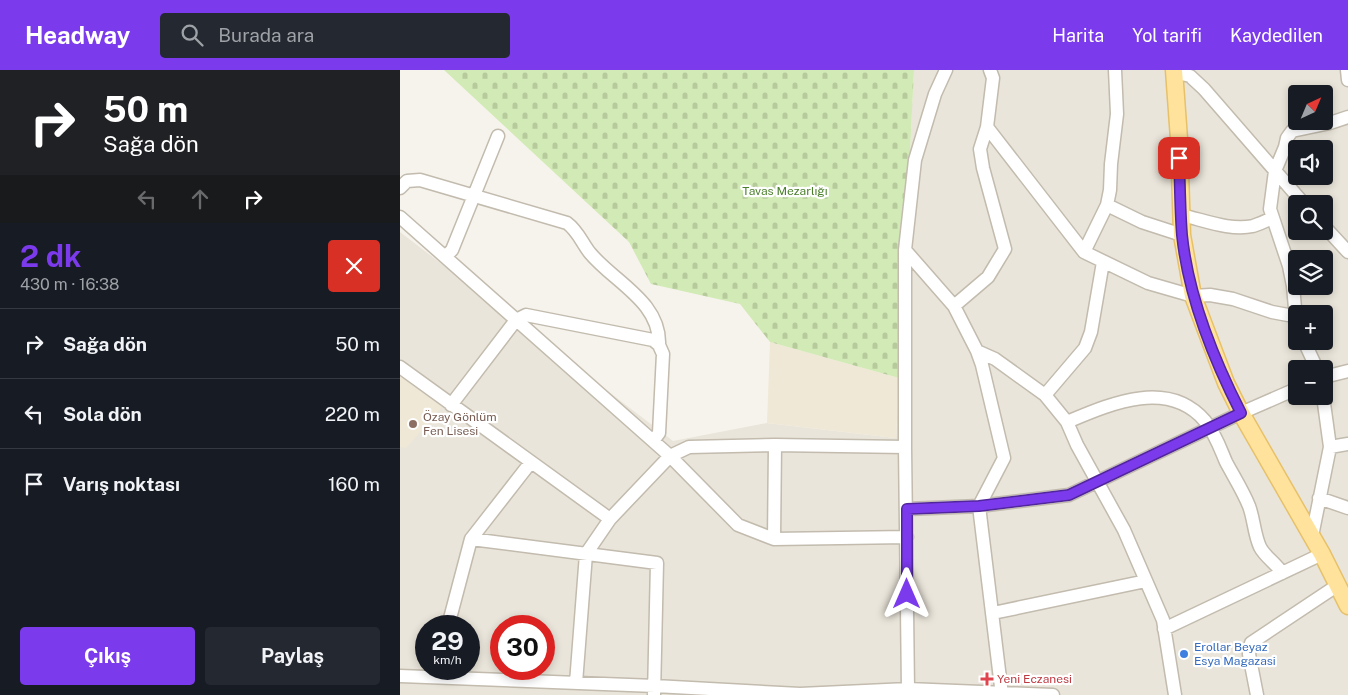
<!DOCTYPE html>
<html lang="tr">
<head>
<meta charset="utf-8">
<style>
	:root { --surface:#171b24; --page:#242831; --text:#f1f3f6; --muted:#9ea1a6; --line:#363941; --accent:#7c3aed }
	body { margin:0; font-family:"Public Sans",sans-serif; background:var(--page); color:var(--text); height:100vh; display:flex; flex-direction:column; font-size:19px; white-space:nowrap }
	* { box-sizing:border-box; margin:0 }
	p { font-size:16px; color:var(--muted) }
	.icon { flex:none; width:28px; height:28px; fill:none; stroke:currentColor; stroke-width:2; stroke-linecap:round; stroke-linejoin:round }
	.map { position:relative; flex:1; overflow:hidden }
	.sheet { display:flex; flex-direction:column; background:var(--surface); width:400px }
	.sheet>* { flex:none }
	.top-card { background:#202124; color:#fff; overflow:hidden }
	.needle { width:32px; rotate:44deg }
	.buttons { position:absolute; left:888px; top:15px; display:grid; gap:10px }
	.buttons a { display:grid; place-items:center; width:45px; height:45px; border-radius:5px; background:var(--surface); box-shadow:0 2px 8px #0003; font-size:25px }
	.speed { position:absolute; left:15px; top:545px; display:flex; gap:10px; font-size:25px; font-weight:700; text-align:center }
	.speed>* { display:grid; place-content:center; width:65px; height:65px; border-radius:50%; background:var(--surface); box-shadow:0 2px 8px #0003; line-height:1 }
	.speed small { font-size:12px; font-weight:400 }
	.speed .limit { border:8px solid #d22; background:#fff; color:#111 }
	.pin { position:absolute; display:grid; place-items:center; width:42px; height:42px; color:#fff; margin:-21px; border-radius:10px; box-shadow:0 2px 8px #0006 }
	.me { position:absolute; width:55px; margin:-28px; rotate:0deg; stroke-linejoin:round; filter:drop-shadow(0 0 4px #0008) }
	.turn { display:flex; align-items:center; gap:18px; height:105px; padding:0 20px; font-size:22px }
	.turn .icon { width:65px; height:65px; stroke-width:2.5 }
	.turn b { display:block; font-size:35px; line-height:42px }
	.lanes { display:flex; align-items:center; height:48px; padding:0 20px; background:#0003; justify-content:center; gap:25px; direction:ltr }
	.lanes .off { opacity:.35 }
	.round { display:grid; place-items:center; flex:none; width:52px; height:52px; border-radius:5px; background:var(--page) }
	.summary { display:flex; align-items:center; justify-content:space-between; height:85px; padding:0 20px }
	h1 { font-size:30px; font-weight:700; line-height:38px; color:var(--accent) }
	.cta { display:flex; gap:10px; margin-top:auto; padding:10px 20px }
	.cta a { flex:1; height:58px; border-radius:5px; background:var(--accent); color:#fff; font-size:20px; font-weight:700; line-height:58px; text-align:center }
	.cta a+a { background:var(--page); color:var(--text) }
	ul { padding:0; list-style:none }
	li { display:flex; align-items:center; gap:15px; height:70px; padding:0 20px; border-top:1px solid var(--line) }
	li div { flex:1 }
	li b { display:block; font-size:19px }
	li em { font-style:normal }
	header { display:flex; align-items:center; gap:30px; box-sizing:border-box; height:70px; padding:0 25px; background:var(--accent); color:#fff }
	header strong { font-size:24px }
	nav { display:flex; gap:28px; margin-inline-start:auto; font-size:18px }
	.search { width:350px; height:45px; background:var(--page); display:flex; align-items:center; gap:12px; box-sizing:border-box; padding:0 18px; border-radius:5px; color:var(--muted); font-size:19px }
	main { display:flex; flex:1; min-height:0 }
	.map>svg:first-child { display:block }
	.residential { fill:#eae5da; fill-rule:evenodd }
	.education { fill:#efe8d6 }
	.cemetery { fill:url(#cemetery-stones) }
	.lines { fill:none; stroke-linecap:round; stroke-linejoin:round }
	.minor-casing { stroke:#c2bbae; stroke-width:15 }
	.major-casing { stroke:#e6c16a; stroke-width:19 }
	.minor { stroke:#fff; stroke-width:12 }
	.major { stroke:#ffe39c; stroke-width:16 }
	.route-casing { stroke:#51269a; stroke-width:12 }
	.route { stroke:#7c3aed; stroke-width:9 }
	.education-dot { fill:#8d6e63; stroke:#fff; stroke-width:2 }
	.shop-dot { fill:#3f7fe0; stroke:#fff; stroke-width:2 }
	.health-dot { fill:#e0444e; stroke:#fff; stroke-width:2 }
	.labels { text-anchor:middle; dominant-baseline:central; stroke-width:4.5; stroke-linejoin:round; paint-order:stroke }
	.park-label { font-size:12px; fill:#4a7f2a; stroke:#fff }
	.education-label { font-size:12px; fill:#785e54; stroke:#fff; text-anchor:start }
	.shop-label { font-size:12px; fill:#366cbe; stroke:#fff; text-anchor:start }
	.health-label { font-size:12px; fill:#be3a42; stroke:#fff; text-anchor:start }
</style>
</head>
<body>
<header>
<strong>Headway</strong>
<div class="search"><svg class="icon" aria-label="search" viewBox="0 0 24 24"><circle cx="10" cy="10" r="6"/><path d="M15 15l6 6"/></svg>Burada ara</div>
<nav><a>Harita</a><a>Yol tarifi</a><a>Kaydedilen</a></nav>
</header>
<main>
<section class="sheet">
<div class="top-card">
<div class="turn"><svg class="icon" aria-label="right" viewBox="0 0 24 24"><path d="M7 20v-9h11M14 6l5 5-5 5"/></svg><div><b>50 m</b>Sağa dön</div></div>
<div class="lanes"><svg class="icon off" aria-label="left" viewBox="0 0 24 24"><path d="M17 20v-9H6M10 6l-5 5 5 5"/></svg><svg class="icon off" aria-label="ahead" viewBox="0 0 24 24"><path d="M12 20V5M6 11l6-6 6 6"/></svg><svg class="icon" aria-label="right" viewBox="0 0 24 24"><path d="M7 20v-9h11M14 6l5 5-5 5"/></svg></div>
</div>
<div class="summary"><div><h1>2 dk</h1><p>430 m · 16:38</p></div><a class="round" style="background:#d93025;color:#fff"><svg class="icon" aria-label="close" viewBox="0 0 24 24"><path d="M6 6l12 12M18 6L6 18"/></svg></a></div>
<ul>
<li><svg class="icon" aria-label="right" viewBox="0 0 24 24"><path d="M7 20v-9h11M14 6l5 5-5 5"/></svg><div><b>Sağa dön</b></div><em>50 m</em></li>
<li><svg class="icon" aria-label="left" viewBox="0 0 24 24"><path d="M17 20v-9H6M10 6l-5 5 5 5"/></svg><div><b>Sola dön</b></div><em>220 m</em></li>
<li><svg class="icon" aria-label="arrive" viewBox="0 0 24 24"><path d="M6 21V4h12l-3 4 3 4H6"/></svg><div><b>Varış noktası</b></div><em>160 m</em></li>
</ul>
<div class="cta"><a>Çıkış</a><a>Paylaş</a></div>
</section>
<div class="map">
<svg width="948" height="625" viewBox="0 0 948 625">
	<defs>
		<pattern id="cemetery-stones" width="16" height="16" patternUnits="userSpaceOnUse" patternTransform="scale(1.25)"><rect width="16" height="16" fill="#d2eab5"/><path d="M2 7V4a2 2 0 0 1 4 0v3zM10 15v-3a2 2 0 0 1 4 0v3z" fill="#b6ca9c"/></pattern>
	</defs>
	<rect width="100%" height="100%" fill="#f6f3ec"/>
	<!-- residential -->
	<path class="residential" d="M514,0H948V625H0V162L273,371L367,353L496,368ZM896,24H924V51H896ZM896,79H924V106H896ZM896,134H924V161H896ZM896,189H924V216H896ZM896,244H924V271H896ZM896,299H924V326H896ZM26,556H69V599H26ZM101,556H144V599H101Z"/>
	<!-- education -->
	<path class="education" d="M370,272L499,308L496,368L367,353Z
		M0,298L47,331L6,378L0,377Z"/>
	<!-- cemetery -->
	<path class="cemetery" d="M44,0H514L499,308L370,272L340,234L251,214L229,172Z"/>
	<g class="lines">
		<defs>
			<path id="minor" d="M590,0L593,8L587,57L684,182L748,213L793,226L810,225L833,229L872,242L888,245L895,243
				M947,0L948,10
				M774,2L790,6L804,19L904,134
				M0,118L7,111L20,110L167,153C178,161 182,173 190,183C214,212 261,232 259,275
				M707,135L742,152L782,165
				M781,145C804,150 830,161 853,156C859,154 866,151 872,148
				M0,147L270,386L338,455L374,469L507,467
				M924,156L948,182
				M505,180L554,236L577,281L582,295L604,388L579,436L602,625
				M684,182L707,135L710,120L711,94L717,44L715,0
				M45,187L52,180L98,66
				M554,236L588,207L605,179L583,98L580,79L587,57
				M896,249L893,216L889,196L870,139L875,101L885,77L887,68L892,61L930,53L948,47
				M904,271L917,299
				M577,281L595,289L645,325L667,352L677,375L724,460L763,550L775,625
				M0,297L210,449
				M924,307L948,301
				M645,325L685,278L691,262L703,192
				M51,335L116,250L126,245L253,270L259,275L263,284L259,363L253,371
				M667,352C710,334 768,308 805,351C815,363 820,378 826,392C834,407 843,421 849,436C854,449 854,464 860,477C865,487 876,493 882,503
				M930,377L948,374
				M919,428L948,438
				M507,439L579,436L669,425L841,343L896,319
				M912,466L930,377L923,326
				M71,469L131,392
				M374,469L375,375
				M593,543L746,511
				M48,556L71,469L257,493L254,625
				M764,559L922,484
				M0,606L255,616L400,624L508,619L653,625
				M176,613L186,484L210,449L270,386L289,377L375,375L505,377
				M508,619L505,377V180L515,90L535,24L546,0
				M857,625L849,584L851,573L938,515"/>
			<path id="major" d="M774,0L779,69L782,165L793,226L826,313L841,343L922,484L948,536"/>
		</defs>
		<!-- minor casing -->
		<use href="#minor" class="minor-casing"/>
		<!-- major casing -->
		<use href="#major" class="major-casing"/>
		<!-- minor -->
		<use href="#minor" class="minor"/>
		<!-- major -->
		<use href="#major" class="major"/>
	</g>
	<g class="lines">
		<defs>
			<path id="route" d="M507,524V439L579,436L669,425L841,343C814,290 788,224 782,165C780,140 780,113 779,88"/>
		</defs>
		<!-- route casing -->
		<use href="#route" class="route-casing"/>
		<!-- route -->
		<use href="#route" class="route"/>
	</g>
	<!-- markers -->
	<circle class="education-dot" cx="13" cy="354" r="5"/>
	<circle class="shop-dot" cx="784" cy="584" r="5"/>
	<path class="health-dot" d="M584.5 601.5h5v5h5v5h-5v5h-5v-5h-5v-5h5z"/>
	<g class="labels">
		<!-- park labels -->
		<g class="park-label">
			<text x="385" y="121">Tavas Mezarlığı</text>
		</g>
		<!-- education labels -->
		<g class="education-label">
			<text x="23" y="347">Özay Gönlüm<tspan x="23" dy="14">Fen Lisesi</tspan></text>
		</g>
		<!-- shop labels -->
		<g class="shop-label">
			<text x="794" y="577">Erollar Beyaz<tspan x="794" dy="14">Esya Magazasi</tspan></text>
		</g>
		<!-- health labels -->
		<g class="health-label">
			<text x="597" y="609">Yeni Eczanesi</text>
		</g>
	</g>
</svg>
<div class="buttons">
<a><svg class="needle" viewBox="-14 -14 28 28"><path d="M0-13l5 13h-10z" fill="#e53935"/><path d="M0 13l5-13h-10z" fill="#9ea1a6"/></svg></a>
<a><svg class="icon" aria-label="sound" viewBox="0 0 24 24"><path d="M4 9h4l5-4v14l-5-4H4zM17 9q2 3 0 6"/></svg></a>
<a><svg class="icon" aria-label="search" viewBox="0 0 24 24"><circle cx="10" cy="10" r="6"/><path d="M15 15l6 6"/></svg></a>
<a><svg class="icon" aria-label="layers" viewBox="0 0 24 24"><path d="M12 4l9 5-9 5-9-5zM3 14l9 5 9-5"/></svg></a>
<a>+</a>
<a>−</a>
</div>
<div class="speed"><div>29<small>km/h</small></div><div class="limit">30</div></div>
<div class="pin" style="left:779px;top:88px;background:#d93025"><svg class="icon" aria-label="arrive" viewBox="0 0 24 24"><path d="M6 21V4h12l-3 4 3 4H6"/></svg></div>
<svg class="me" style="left:507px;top:524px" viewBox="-20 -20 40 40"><path d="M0-17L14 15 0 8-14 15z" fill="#7c3aed" stroke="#fff" stroke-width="4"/></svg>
</div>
</main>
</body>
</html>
